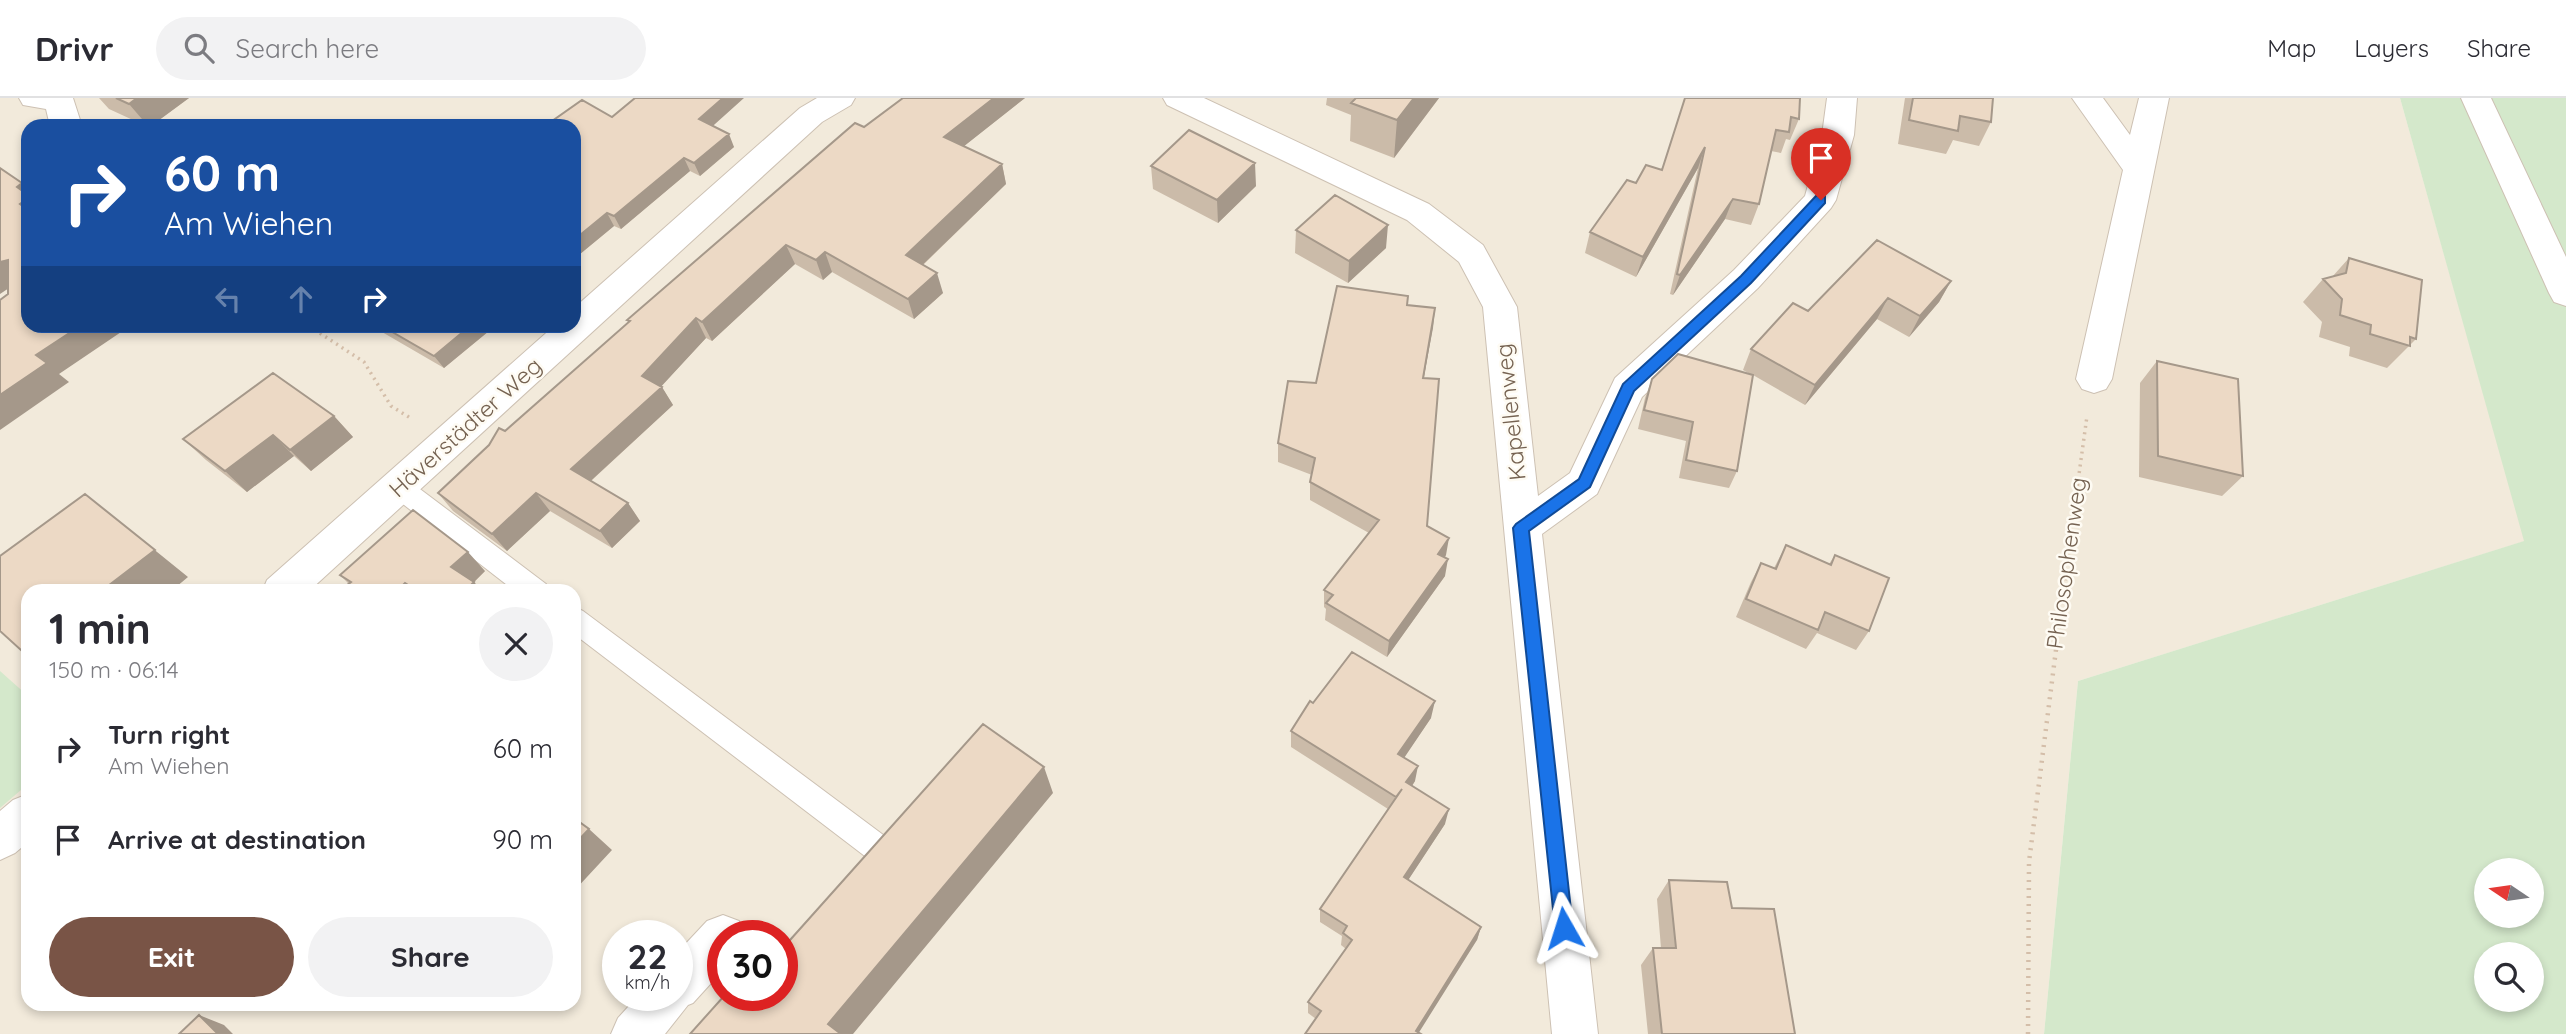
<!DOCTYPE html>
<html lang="en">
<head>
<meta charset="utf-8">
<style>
	:root { --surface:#fff; --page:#f2f2f3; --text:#2b2b33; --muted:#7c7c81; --line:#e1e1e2; --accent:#795446 }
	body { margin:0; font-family:Quicksand,sans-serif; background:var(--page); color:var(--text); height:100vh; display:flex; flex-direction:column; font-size:26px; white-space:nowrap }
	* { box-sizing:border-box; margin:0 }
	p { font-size:23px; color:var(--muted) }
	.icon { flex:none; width:38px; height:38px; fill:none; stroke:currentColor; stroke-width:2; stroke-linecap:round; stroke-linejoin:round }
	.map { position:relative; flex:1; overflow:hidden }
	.drawer { position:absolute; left:21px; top:486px; width:560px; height:427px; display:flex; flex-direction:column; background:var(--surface); border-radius:21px; box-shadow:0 4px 10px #0003 }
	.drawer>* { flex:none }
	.top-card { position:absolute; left:21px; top:21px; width:560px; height:214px; border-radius:21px; box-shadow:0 4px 10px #0003; background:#1a4fa0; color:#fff; overflow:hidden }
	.needle { width:46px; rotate:283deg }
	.tools { position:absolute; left:2474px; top:760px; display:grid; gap:14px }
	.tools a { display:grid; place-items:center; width:70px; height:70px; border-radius:50%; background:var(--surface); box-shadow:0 4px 10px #0003; font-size:35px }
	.speed { position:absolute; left:602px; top:822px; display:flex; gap:14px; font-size:35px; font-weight:700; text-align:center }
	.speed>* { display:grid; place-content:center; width:91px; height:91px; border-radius:50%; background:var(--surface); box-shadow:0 4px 10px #0003; line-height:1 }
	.speed small { font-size:18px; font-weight:400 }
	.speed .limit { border:10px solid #d22; background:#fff; color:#111 }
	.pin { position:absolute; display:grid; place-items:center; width:60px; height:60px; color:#fff; margin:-72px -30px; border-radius:50% 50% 50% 0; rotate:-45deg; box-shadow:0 0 7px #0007 }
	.pin .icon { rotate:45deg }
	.me { position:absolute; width:77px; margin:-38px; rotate:354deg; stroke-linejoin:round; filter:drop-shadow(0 0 5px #0008) }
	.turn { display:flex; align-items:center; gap:24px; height:147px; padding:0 28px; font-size:32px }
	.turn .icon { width:91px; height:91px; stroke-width:2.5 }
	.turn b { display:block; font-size:49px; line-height:60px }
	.lanes { display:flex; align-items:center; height:66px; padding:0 28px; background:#0003; justify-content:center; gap:35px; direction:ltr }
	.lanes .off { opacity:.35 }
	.round { display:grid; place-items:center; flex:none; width:74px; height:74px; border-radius:37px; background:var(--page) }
	.head { display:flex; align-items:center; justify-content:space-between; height:119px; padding:0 28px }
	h1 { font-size:42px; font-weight:700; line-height:52px }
	.action { display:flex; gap:14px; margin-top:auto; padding:14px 28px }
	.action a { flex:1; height:80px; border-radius:42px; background:var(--accent); color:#fff; font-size:28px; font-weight:700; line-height:80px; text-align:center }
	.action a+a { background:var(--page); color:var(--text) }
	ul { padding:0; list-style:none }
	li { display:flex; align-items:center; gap:21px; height:91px; padding:0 28px }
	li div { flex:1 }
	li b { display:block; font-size:26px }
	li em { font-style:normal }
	header { display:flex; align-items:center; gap:42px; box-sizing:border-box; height:98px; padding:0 35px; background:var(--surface); border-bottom:2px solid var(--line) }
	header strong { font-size:33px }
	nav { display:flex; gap:38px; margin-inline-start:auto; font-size:24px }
	.search { width:490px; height:63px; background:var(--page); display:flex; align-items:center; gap:18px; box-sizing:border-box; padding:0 24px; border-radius:38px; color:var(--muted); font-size:26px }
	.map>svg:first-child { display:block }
	.residential { fill:#f2eadb; fill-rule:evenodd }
	.green { fill:#d4e8cb; fill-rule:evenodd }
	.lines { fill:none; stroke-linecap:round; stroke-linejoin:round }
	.lane-casing { stroke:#cdc1b3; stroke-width:2 }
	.street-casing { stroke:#cdc1b3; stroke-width:2 }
	.path-far1 { stroke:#d4bea9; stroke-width:3.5; stroke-dasharray:2 4.5; stroke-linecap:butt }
	.path { stroke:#d4bea9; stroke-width:4.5; stroke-dasharray:2 6; stroke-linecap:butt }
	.lane { fill:#fff; fill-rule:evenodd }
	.street { fill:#fff; fill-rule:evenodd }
	.wall { fill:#cbbba9 }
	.shaded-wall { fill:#a5988a }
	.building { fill:#ecd9c5; stroke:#a5988a; stroke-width:2 }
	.route { fill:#1a73e8; stroke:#114b97; stroke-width:2 }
	.labels { text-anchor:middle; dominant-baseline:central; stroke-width:5; stroke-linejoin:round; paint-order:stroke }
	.street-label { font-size:23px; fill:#756251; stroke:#fefbf3 }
</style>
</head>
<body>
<header>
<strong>Drivr</strong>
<div class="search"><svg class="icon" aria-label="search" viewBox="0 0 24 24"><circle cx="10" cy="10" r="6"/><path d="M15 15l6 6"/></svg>Search here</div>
<nav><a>Map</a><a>Layers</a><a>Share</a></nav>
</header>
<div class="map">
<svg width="2566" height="936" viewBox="0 0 2566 936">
	<rect width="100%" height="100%" fill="#fbf7ed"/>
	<!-- residential -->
	<path class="residential" d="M0,0H2400L2525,443L2078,583L2044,936H0ZM28,28H574V228H28ZM28,494H574V906H28ZM618,838H677V898H618ZM723,838H782V898H723Z"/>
	<!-- green -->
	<path class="green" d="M2400,0H2566V936H2044L2078,583L2524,443ZM2487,772H2532V817H2487ZM2487,856H2532V901H2487Z
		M0,573L28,598V686L0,710Z"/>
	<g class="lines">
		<defs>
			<path id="lane" d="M399,379L408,382L546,486L550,494H516L390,396L386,389L390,382Z
				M574,509L583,513L890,742L895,752L890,762L880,766L870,762L574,536Z"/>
			<path id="street" d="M19,0H73L82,28H50L46,11L23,7Z
				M817,0H855L851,7L822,24L308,494H262L267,482L554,228H574V210L800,10Z
				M1163,0H1204L1429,106L1483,147L1517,209L1538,398L1570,375L1615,280L1734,172L1805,98L1822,37L1827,0H1857L1854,37L1836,102L1831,110L1758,190L1642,299L1597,396L1542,436L1598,936H1552L1483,209L1459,164L1407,122L1167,7Z
				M2072,0H2103L2130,37L2139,0H2169L2112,281L2106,291L2094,295L2082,291L2076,281L2123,72Z
				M2461,0H2491L2566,159V208L2554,204L2549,195Z
				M28,696V744L15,755L0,762V713L13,702Z
				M723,817L739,823L745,838H723V872L693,905L688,907L665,936H611L618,920L638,898H677V855L707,823Z"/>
		</defs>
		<!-- lane casing -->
		<use href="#lane" class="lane-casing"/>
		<!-- street casing -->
		<use href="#street" class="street-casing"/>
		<!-- path-far1 -->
		<path class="path-far1" d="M309,228L364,264L391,308L412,321
			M2073,420L2087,318"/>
		<!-- path -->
		<path class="path" d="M2028,936L2029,764L2073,418"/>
		<!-- lane -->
		<use href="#lane" class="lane"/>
		<!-- street -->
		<use href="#street" class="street"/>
	</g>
	<!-- wall -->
	<path class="wall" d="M99,0H189L151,28H146L109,11Z
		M903,0H1025L964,48L1002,66L1006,86L923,167L943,195L914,221L832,174L823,182L795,166L712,243L706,240L661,288L673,307L591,383L628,405L640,423L612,450L550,413L507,453L453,413L438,395L629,224L627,222L864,29Z
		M1327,0H1439L1394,60L1350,43L1351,17L1326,7Z
		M1685,0L1799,21L1790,42L1786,41L1781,55L1771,53L1759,106L1751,127L1725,121L1673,197L1670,196L1698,70L1636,179L1585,155L1590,134L1636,85L1662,72Z
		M1905,0H1993L1991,24L1979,48L1953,42L1946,56L1898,46Z
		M612,19L712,28L734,49L700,78L690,73L621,131L614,128L574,161Z
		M1151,68L1256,88L1218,125L1153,91Z
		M1296,132L1386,150L1348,185L1295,155Z
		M2349,160L2416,241L2387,270L2349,258L2350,249L2319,239L2322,224L2303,204L2323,181L2332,179Z
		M1951,183L1939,204L1909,239L1877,221L1805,307L1753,277L1737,373L1729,390L1679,380L1686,343L1638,331L1645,300L1652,281L1750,276L1743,272L1751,251L1808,213Z
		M1407,207L1435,210L1424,280L1427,428L1446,457L1445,459V478L1387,559L1325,522L1326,511L1324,509V492L1369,435L1310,402V384L1312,377L1278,364V345L1316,285Z
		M377,228H495L444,270L382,234Z
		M2157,263L2243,378L2222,398L2139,379L2140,285Z
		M334,318L353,339L311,373L294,358L247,394L206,362L183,341Z
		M1786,447L1829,466L1835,457L1869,533L1856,552L1817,535L1806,551L1736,519L1751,484L1761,465L1774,470Z
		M485,473L474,484L483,494H338L349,486L340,477Z
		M1313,605L1431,620L1404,659L1415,683L1412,688L1445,726L1408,782L1481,829L1477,842L1316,921L1308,915V904L1346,851L1341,847L1342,838L1320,824V811L1388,711L1291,649V633Z
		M1669,782L1732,810L1795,936H1648L1641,867L1653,850H1661L1657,801Z"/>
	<!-- shaded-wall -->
	<path class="shaded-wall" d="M137,0H189L151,28H148L129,6Z
		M723,0H744L705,35L699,21Z
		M994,0H1025L949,60L944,39Z
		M1414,0H1439L1394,60L1397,22Z
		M729,36L734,49L700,78L694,65Z
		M1705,49L1698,70L1636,179L1643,159Z
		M684,60L690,73L621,131L614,118Z
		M1255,65L1256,88L1218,125L1217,102Z
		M1002,66L1006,86L912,177L906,157Z
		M22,85L28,91V100L17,89Z
		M28,100V114L20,106Z
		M1733,101L1725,121L1673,197L1680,177Z
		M607,115L614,128L574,161V142Z
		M1388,127L1386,150L1348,185L1349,163Z
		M786,147L795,166L712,243L702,224Z
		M825,154L832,174L823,182L816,162Z
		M8,162L15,186L0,196V164Z
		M937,175L943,195L914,221L908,201Z
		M1951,183L1939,204L1909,239L1920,218Z
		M1888,200L1877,221L1805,307L1815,287Z
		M1435,210L1433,230L1420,299L1423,280Z
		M696,220L706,240L658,292L662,289L673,307L584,389L571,371L642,278Z
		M80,228H130L59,276L69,284L0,332V297L36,257Z
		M470,228H495L444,270L434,258Z
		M334,318L353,339L311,373L290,352Z
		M273,337L294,358L247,394L225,373Z
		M536,395L550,413L507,453L492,436Z
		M628,405L640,423L612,450L600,433Z
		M120,424L188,479L170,494H100Z
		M1449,440L1446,457L1435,473L1438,456Z
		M468,454L485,473L474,484L483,494H464L451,469Z
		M1448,461L1445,478L1387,559L1389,543Z
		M405,485L414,494H396Z
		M28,548V557L22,553Z
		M1435,603L1431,620L1396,672L1398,656Z
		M1418,668L1415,683L1404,700L1406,684Z
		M1044,669L1053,695L853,936H839L828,926Z
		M1449,711L1445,726L1401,793L1404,779Z
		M589,731L612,752L574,793V747Z
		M1481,829L1477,842L1418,936L1416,933Z
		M199,917L224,927L233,936H218Z"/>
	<!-- building -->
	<path class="building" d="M116,0H137L129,6Z
		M635,0H723L699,21L729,36L694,65L684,60L614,118L607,115L574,142V28H545L582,2L612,19Z
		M903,0H994L944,39L1002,66L906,157L937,175L908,201L825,154L816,162L786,147L702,224L696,220L642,278L662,289L571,371L628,405L600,433L536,395L492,436L438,395L489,347L499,330L505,333L630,223L627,222L855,25L864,29Z
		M1356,0H1414L1397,22L1351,5Z
		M1685,0H1800L1799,21L1791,19L1789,34L1776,32L1759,106L1733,101L1680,177L1677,176L1705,49L1643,159L1590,134L1627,82L1636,85L1646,67L1662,72Z
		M1913,0H1993L1991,24L1960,18L1958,33L1909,22Z
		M1189,32L1255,65L1217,102L1151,68Z
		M0,70L22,85L17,89L28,97V100L20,106L28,112V228H80L36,257L47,265L0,297V202L8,196V162L0,164Z
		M1335,97L1388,127L1349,163L1296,132Z
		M1877,142L1951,183L1920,218L1888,200L1815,287L1751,251L1793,205L1808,213Z
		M2349,160L2422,182L2416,241L2410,239V248L2370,236L2371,227L2340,217L2342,201L2323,181L2346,175Z
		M1337,188L1408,198L1407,207L1435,210L1423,280L1439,281L1427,428L1449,440L1438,456L1448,461L1389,543L1326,505L1333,497L1324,492L1379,422L1310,384L1315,360L1278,345L1288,283L1316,285Z
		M382,228H470L434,258Z
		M1678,256L1753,277L1737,373L1686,362L1693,324L1644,312L1652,281Z
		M2157,263L2238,281L2243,378L2158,358Z
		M273,275L334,318L290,352L273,337L225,373L183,341Z
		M85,396L155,452L100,494H28V548L22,553L0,533V458Z
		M413,412L468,454L451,469L474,484L464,494H419L405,485L396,494H338L351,484L340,477Z
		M1786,447L1831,467L1835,457L1889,480L1869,533L1825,514L1818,532L1746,501L1761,465L1776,471Z
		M1352,554L1435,603L1398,656L1418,668L1406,684L1449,711L1404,779L1481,829L1416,933L1421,936H1305L1321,913L1308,904L1352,842L1343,835L1347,828L1320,811L1402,691L1396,699L1291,633L1310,603L1313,605Z
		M983,626L1044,669L828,926L841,936H690L724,898H782V851Z
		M574,720L589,731L574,747Z
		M1669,782L1727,784L1732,810L1774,811L1795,936H1662L1653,850H1676Z
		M199,917L218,936H179Z"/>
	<!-- route -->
	<path class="route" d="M1821,97L1825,98V105L1751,185L1634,293L1590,389L1529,433L1573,830L1570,836L1564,839L1557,836L1555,830L1513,430L1516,426L1579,381L1623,286L1741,178L1816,98Z"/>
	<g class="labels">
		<!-- street labels -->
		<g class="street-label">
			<text transform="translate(1510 314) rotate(-96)">Kapellenweg</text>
			<text transform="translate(465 329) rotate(-42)">Häverstädter Weg</text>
			<text transform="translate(2066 465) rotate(-82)">Philosophenweg</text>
		</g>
	</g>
</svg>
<div class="tools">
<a><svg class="needle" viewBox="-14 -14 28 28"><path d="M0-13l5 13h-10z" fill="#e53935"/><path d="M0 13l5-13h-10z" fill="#7c7c81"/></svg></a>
<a><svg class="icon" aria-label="search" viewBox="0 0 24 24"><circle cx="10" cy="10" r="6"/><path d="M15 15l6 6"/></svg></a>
</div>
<div class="speed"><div>22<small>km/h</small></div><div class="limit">30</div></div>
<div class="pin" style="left:1821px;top:102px;background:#d93025"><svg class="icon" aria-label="arrive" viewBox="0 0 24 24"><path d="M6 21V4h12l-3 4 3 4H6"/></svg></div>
<svg class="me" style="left:1564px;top:830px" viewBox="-20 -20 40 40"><path d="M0-17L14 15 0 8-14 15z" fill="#1a73e8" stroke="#fff" stroke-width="4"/></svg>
<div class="top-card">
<div class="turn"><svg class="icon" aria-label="right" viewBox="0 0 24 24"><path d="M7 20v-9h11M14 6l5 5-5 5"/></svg><div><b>60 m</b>Am Wiehen</div></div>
<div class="lanes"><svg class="icon off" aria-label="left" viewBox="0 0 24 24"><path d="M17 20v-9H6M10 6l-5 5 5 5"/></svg><svg class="icon off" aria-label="ahead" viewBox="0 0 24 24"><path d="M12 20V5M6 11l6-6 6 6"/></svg><svg class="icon" aria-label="right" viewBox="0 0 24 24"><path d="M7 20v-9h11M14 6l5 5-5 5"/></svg></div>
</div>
<section class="drawer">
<div class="head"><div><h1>1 min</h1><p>150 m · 06:14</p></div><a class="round"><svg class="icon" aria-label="close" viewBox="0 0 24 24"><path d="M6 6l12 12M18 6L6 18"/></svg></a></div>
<ul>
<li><svg class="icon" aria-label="right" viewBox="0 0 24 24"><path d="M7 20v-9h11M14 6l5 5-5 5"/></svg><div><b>Turn right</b><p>Am Wiehen</p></div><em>60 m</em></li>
<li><svg class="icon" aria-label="arrive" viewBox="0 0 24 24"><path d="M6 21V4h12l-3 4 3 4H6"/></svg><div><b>Arrive at destination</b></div><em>90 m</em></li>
</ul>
<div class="action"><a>Exit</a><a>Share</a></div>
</section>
</div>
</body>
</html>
